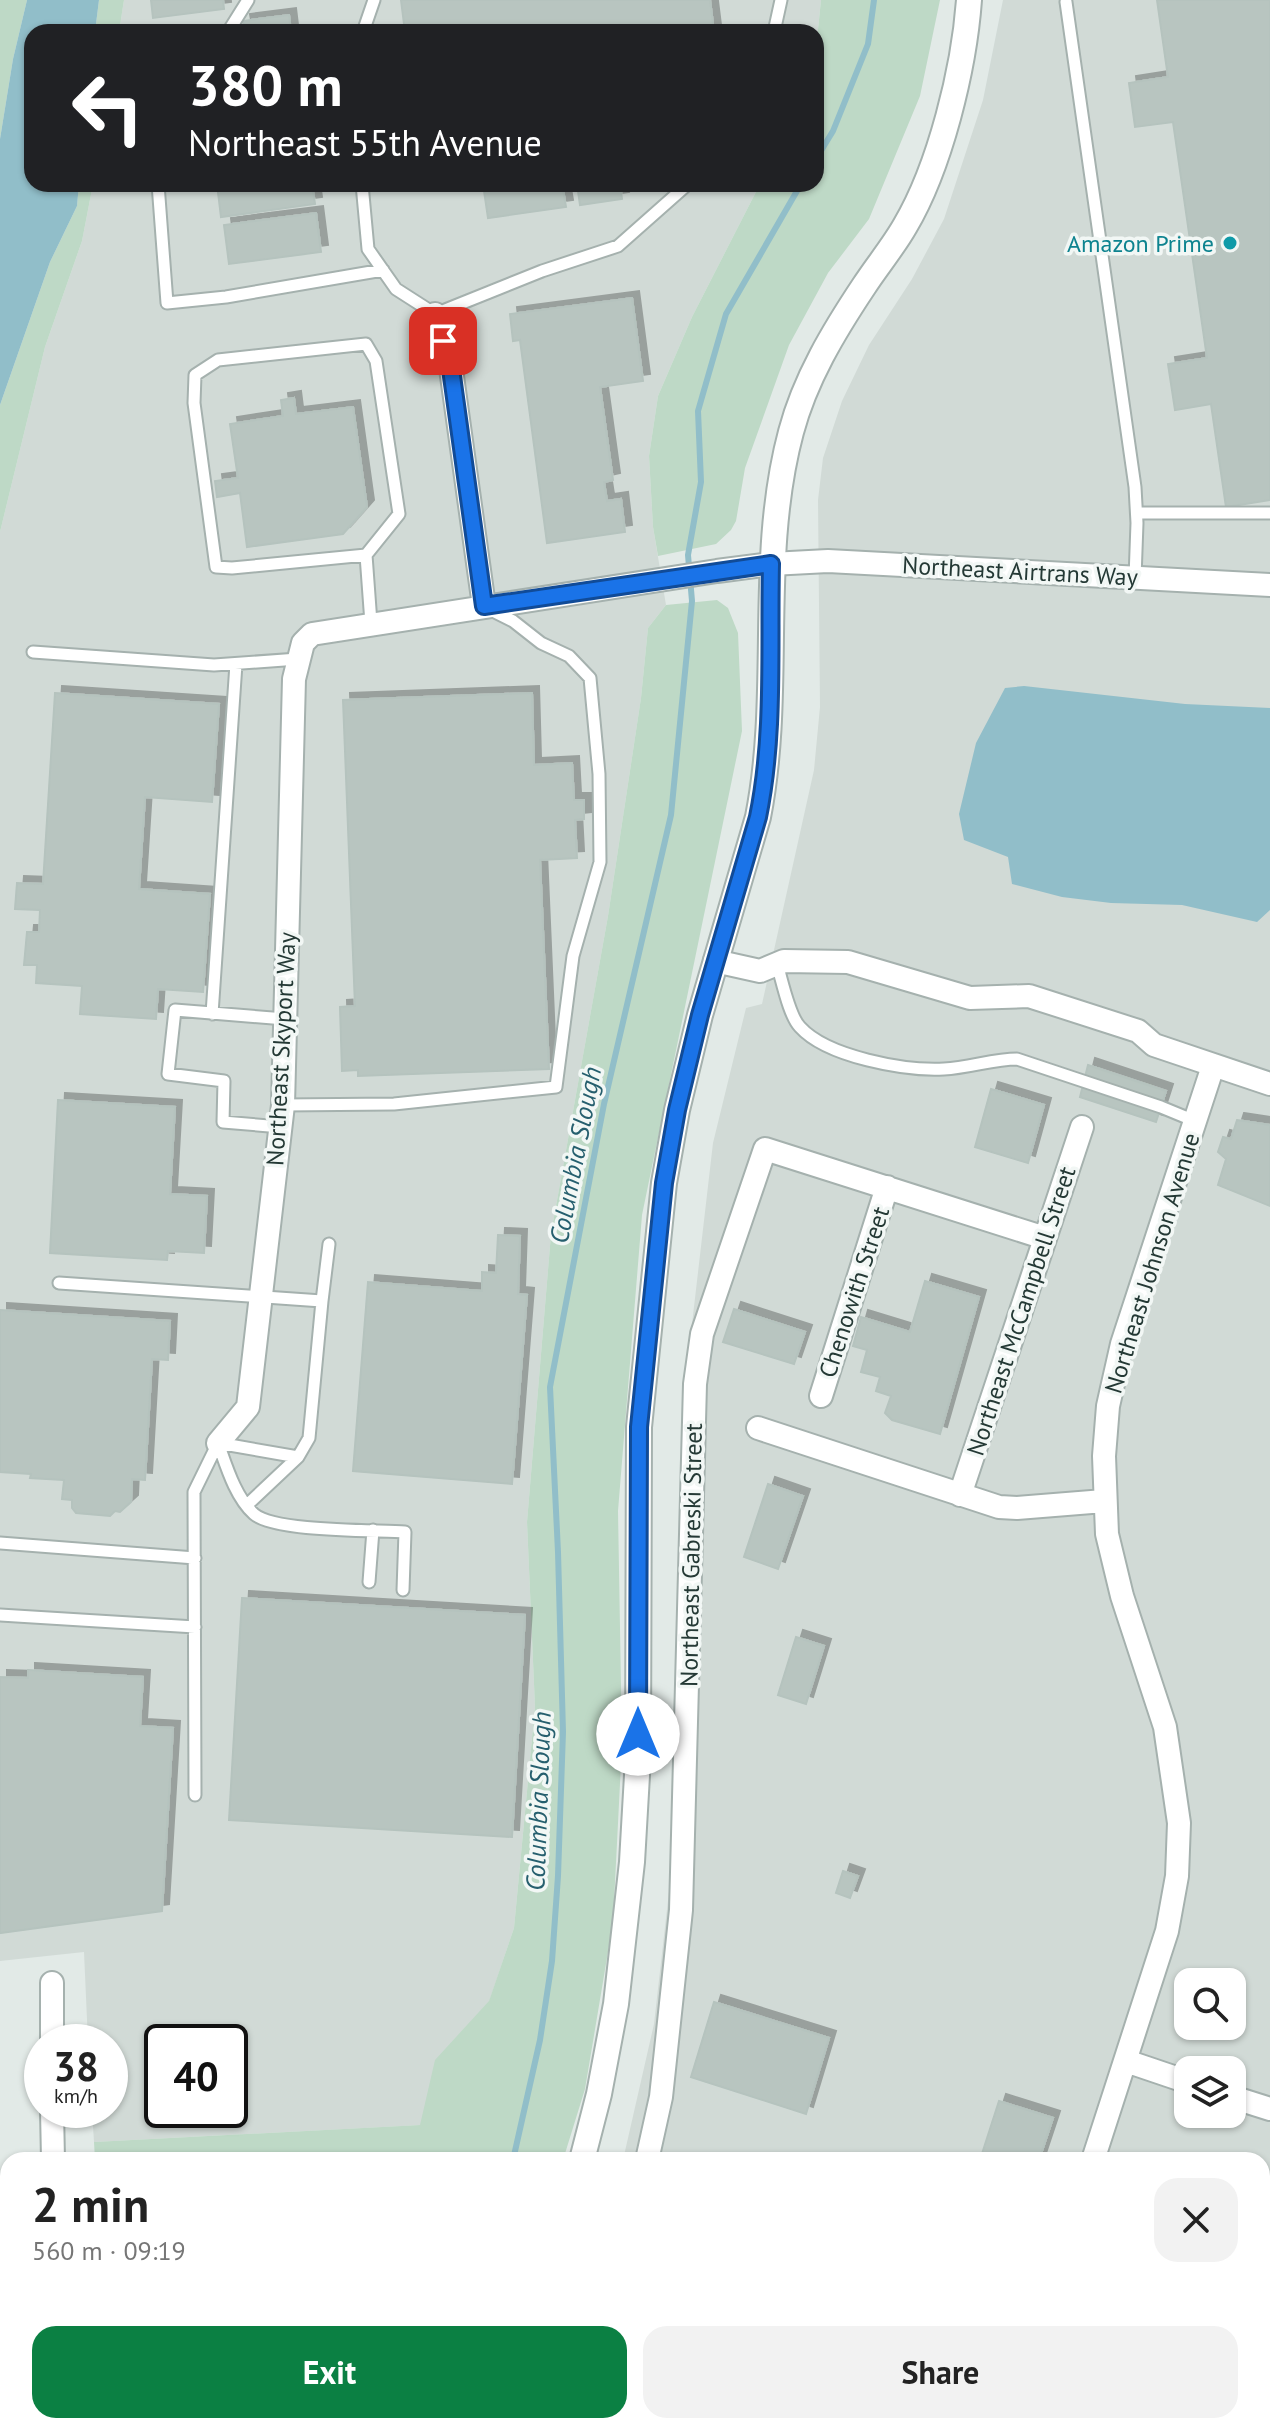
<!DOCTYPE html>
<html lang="en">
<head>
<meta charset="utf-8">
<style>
	:root { --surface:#fff; --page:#f2f2f2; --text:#222; --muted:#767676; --accent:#0b8043 }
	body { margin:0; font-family:"PT Sans",sans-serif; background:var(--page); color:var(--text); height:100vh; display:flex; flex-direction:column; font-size:30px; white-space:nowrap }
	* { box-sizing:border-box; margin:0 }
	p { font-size:26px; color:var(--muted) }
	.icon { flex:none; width:44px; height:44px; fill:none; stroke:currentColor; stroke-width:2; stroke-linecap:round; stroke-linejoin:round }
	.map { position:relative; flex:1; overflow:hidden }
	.sheet { position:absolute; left:0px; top:2152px; width:1270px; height:282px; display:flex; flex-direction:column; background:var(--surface); border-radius:24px 24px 0 0; box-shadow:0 2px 6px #0004 }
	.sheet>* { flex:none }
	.guide { position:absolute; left:24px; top:24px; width:800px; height:168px; border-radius:24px; box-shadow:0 2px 6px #0004; background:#202124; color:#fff; overflow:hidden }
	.controls { position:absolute; left:1174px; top:1968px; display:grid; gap:16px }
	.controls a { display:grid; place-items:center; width:72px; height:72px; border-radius:16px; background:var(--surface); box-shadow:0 2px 6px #0004; font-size:40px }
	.speed { position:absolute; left:24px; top:2024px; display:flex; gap:16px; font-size:40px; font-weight:700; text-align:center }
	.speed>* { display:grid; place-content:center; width:104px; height:104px; border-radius:50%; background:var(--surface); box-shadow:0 2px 6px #0004; line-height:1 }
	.speed small { font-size:20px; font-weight:400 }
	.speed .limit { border:4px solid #111; border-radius:12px; background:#fff; color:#111 }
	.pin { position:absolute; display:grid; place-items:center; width:68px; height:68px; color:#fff; margin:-34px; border-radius:16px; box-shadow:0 4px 12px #0006 }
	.me { position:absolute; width:88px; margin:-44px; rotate:0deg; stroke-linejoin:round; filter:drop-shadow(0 0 6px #0008) }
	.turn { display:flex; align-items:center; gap:28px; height:168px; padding:0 32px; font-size:36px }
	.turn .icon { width:104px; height:104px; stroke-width:2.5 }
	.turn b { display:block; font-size:56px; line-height:68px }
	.round { display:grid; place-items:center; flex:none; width:84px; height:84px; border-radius:24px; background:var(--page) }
	.overview { display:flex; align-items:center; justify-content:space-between; height:136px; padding:0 32px }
	h1 { font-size:48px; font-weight:600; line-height:60px }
	.action { display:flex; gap:16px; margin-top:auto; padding:16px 32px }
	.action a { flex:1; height:92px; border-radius:24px; background:var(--accent); color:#fff; font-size:32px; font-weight:600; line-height:92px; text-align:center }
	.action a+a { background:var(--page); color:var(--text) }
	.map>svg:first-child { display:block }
	.built { fill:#d1dad6; fill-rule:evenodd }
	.green { fill:#bed9c6 }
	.water { fill:#91bec9 }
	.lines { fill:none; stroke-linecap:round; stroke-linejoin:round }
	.stream { stroke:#91bec9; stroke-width:6 }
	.building { fill:#b8c5c0; stroke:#b5c3be; stroke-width:2; filter:url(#shadow) }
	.service-casing { stroke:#a5b1ae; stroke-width:15 }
	.minor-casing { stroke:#a5b1ae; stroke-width:26 }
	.tertiary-casing { stroke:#a5b1ae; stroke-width:28 }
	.service { stroke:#fff; stroke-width:11 }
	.minor { stroke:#fff; stroke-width:22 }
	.tertiary { stroke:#fff; stroke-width:24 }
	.route-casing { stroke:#114b97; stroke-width:20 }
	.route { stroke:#1a73e8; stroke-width:14 }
	.culture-dot { fill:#0f9aa8; stroke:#f2f7f5; stroke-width:3 }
	.labels { text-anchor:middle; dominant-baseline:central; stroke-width:7; stroke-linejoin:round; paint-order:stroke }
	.culture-label { font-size:24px; fill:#0d838f; stroke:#f2f7f5; text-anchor:end }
	.street-label { font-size:24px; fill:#243935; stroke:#f2f7f5 }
	.water-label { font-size:26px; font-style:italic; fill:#265f6e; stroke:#f2f7f5 }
</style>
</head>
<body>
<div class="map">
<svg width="1270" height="2433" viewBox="0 0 1270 2433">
	<defs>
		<filter id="shadow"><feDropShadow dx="7" dy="-7" stdDeviation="0" flood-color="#0004"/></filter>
	</defs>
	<rect width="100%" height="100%" fill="#e2eae7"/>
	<!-- built -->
	<path class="built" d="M124,0H821L816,49V32H119Z
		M1003,0H1270V2433H529L532,2426H1262V2160H623L654,2024L671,1874L680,1639L684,1393L713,1143L746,1008L762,1004L814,770L820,707L818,500L823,458L842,401L869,345L912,279L944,219L983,100ZM1188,1982H1232V2026H1188ZM1188,2070H1232V2114H1188Z
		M93,184H760L692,317L658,396L649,456L653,527L666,605L648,628L641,698L608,916L551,1234L527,1522L535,1707L514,1928L489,2002L436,2060L421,2125L94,2142L92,2110H110V2042H88L84,1952L0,1961V532L45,347L82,241ZM162,2042H230V2110H162Z"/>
	<!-- green -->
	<path class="green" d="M0,0H27L13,59L0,139Z
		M99,0H124L119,32H95Z
		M821,0H940L920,96L869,219L828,273L789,345L745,468L736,521L731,530L716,544L658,556L653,527L649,456L658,396L692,317L760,184H816V49Z
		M79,184H93L82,241L45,347L0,532V405L50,262L77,206Z
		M717,600L728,608L738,633L742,731L642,1215L618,1511L622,1744L613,1922L585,2089L563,2160H95L94,2142L420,2125L435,2060L489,2001L514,1928L535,1707L527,1522L551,1234L608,916L641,698L648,628L666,605Z
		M370,2426H469L466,2433H368Z"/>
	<!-- water -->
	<path class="water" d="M27,0H99L95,32H32V184H79L77,206L50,262L0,405V139L13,59Z
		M1024,686L1185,704L1270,708V910L1257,922L1182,905L1111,903L1062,897L1012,884L1008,857L964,840L959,814L976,743L1005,688Z"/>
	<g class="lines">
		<!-- stream -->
		<path class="stream" d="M816,159L833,131L868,44L874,0
			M513,2160L540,2040L552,1961L558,1876L563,1732L558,1552L550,1387L604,1104L671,815L692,601L688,555L701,482L698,411L726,314L801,184
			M398,2433L401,2426"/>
	</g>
	<!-- building -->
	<path class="building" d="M151,0H223L224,9L153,18Z
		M401,0H710L714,32H405Z
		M1157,0H1270V500L1226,507L1211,404L1175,410L1168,364L1207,358L1173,122L1135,127L1129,83L1168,77Z
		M289,15L291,32H245L243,21Z
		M217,184H312L315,204L221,217Z
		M483,184H562L566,207L488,218Z
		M577,184H620L622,199L580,205Z
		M316,213L321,252L229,264L224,225Z
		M632,298L643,381L600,387L613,480L604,482L607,501L621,499L625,532L547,543L520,340L513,341L510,314Z
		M294,398L296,414L353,407L367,507L343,534L247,547L240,493L217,497L215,481L238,478L230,424L283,416L281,400Z
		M55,693L219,704L212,802L145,797L139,889L210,894L203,992L158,989L156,1019L80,1014L82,986L36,983L37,965H24L27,932H39L40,910L15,909L17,883L43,884Z
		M532,693L534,765L572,763L574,800H584V819L575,820L577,858L540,860L549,1069L358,1076V1070L342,1071L340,1007L355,1006L343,700Z
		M1088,1065L1166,1091L1156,1122L1080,1097Z
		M991,1089L1044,1105L1028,1163L975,1147Z
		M58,1100L175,1107L170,1194L207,1196L204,1253L168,1251L167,1260L50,1253Z
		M1237,1120L1270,1125V1206L1218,1185L1226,1159L1218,1152L1223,1137L1231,1139Z
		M498,1235L520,1236L518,1294L527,1295L512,1484L353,1471L368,1282L482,1291V1272L496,1273Z
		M925,1281L979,1297L940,1434L892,1420L885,1413L891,1396L876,1391L880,1377L861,1372L867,1350L853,1346L861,1317L910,1332Z
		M734,1309L805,1332L794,1364L723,1342Z
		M0,1310L170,1321L168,1360L152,1359L145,1480L132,1479L131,1502L120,1512L115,1511L110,1516L76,1513L72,1508V1500L62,1499L64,1480L30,1478L31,1474L0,1472Z
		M768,1484L803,1496L778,1569L744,1557Z
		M242,1598L525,1615L512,1837L229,1820Z
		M796,1637L824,1646L806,1704L778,1695Z
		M28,1670L143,1677L140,1726L173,1728L162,1911L0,1933V1677L28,1678Z
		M843,1871L858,1876L850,1898L836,1893Z
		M714,2002L829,2038L806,2114L691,2077Z
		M999,2101L1053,2118L1039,2160H980Z
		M648,2426H777L798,2433H646Z
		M1124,2426H1183L1184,2430L1211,2426H1262L1263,2433H1125Z"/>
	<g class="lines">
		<defs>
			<path id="service" d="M1066,2L1135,487L1137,523L1135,578
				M228,32L248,0
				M363,32L374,0
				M774,32L781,0
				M158,184L167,303L226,297L383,270
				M362,184L368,249L396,289L435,314L542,271L618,246L688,184
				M1137,513H1270
				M366,555L399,514L376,361L366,344L218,360L195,375L194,403L216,567L232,568L366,555L371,623
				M33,652L214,665L298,659
				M777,964C782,980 789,1016 800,1027C827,1057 905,1071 944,1069C969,1068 993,1059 1017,1059L1161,1107L1195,1121
				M212,1014L236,664
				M283,1105L394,1104L556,1087L573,956L600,862L599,774L590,678L569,656L541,643L513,621L491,610
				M281,1127L223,1122L224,1081L168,1074L175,1010L285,1019
				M59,1283L322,1301L309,1438L298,1457L247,1505
				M322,1301L329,1244
				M218,1443C226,1465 235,1497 254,1514C275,1532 374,1530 405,1532L403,1590
				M218,1443L298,1457
				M0,1543L195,1558
				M369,1582L373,1530
				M0,1615L195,1627
				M195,1795L194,1492L218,1443
				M1262,2361L1270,2367
				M1100,2426L1101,2433
				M842,2433L845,2426"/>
			<path id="minor" d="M435,314L451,369L484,606
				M715,961L760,971L784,961L848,962L970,998L1029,996L1138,1031L1154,1045L1270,1084
				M821,1396L887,1187
				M758,1428L999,1507L1017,1508L1104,1501
				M218,1443L248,1407L283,1105L294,679L303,643L312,634L717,571L771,564L828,561L1270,585
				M960,1495L1082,1127
				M52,1983V2042
				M1126,2061L1188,2082
				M1232,2097L1270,2109
				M52,2110L53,2160
				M647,2160L661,2097L681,1910L695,1384L702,1334L765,1149L1045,1238
				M1093,2160L1167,1931L1177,1876L1179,1823L1165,1727L1122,1596L1107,1534L1104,1456L1108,1406L1122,1344L1213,1066
				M58,2426L59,2433
				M958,2426L979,2433
				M558,2433L560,2426
				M1003,2433L1005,2426"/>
			<path id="tertiary" d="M582,2160L599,2094L616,2004L632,1862L638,1758L639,1427L664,1183L677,1110L700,1015L758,817C783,690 757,559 791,432C805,379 834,331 864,286C877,266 893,247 905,226C940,167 964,69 969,0
				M486,2433L488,2426"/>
		</defs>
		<!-- service casing -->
		<use href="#service" class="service-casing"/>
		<!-- minor casing -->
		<use href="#minor" class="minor-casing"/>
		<!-- tertiary casing -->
		<use href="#tertiary" class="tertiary-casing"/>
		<!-- service -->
		<use href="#service" class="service"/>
		<!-- minor -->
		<use href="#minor" class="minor"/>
		<!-- tertiary -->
		<use href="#tertiary" class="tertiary"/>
	</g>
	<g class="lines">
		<defs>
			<path id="route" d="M443,341L451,369L484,606L771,564C769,648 775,734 758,817L700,1015L677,1110L664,1183L639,1427L638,1734"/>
		</defs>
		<!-- route casing -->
		<use href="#route" class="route-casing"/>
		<!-- route -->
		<use href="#route" class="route"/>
	</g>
	<!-- markers -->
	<circle class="culture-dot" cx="1230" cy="243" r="8"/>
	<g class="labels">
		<!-- culture labels -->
		<g class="culture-label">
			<text x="1214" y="243">Amazon Prime</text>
		</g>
		<!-- street labels -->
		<g class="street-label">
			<text transform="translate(1020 571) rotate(3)">Northeast Airtrans Way</text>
			<text transform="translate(281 1049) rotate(-87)">Northeast Skyport Way</text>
			<text transform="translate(1152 1263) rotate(-73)">Northeast Johnson Avenue</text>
			<text transform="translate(854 1292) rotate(-72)">Chenowith Street</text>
			<text transform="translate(1021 1311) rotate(-72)">Northeast McCampbell Street</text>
			<text transform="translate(691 1555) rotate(-89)">Northeast Gabreski Street</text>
		</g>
		<!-- water labels -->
		<g class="water-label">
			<text transform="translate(575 1155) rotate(-79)">Columbia Slough</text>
			<text transform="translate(538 1801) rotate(-88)">Columbia Slough</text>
		</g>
	</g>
</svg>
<div class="controls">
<a><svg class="icon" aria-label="search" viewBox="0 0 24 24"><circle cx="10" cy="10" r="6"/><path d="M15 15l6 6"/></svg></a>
<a><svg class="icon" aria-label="layers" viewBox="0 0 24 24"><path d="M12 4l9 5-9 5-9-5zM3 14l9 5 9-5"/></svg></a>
</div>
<div class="speed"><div>38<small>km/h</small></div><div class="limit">40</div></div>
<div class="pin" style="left:443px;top:341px;background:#d93025"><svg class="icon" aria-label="arrive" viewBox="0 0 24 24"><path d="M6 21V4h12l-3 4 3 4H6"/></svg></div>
<svg class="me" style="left:638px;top:1734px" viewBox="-20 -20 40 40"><circle r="19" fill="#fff"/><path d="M0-13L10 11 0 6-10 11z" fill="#1a73e8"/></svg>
<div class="guide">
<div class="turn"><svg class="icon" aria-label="left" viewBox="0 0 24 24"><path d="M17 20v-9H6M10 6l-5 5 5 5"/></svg><div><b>380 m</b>Northeast 55th Avenue</div></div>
</div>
<section class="sheet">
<div class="overview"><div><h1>2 min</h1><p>560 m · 09:19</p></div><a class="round"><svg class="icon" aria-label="close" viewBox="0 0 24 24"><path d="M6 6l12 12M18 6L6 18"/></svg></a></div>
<div class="action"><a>Exit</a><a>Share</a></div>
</section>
</div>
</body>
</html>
